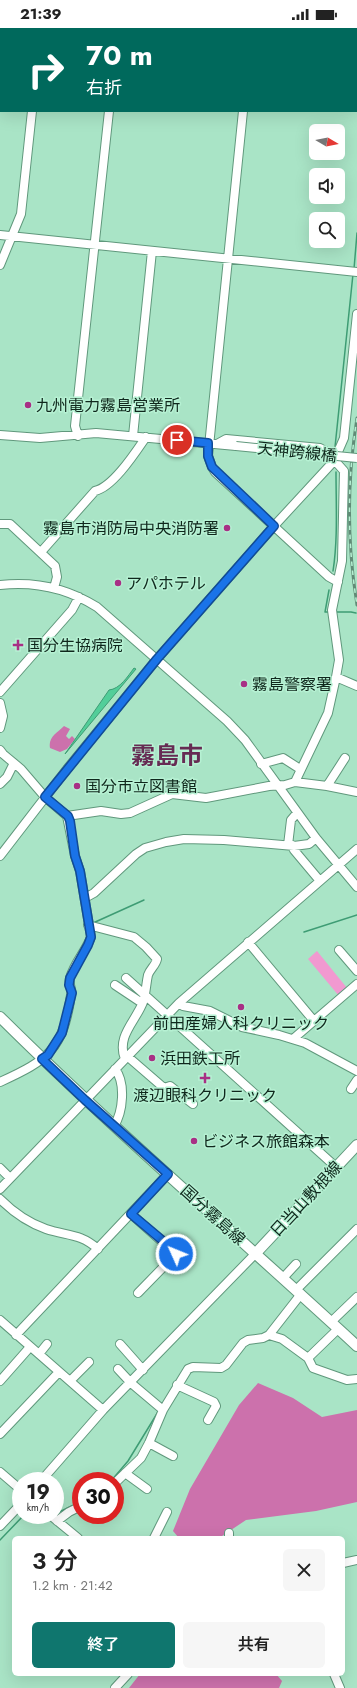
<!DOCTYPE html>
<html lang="ja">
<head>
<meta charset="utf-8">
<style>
	:root { --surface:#fff; --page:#f6f6f6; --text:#222; --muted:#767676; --accent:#0f766e }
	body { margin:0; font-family:Jost,"Noto Sans JP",sans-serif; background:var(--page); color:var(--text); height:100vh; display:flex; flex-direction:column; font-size:15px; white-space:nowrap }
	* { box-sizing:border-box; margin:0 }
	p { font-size:13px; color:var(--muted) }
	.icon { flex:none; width:22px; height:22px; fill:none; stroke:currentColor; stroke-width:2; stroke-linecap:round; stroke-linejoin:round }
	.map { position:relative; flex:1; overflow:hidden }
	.side { position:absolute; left:12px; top:1508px; width:333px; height:140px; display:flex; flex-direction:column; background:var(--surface); border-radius:6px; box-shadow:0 4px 16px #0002 }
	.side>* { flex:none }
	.hud { position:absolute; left:0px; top:0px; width:357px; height:84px; box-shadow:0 4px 16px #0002; background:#00695c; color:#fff; overflow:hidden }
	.needle { width:26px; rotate:100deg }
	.tools { position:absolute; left:309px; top:96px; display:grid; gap:8px }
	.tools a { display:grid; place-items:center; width:36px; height:36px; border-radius:6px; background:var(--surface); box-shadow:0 4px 16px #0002; font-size:20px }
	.speed { position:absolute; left:12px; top:1444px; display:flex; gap:8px; font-size:20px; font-weight:700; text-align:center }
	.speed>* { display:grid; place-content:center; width:52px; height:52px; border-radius:50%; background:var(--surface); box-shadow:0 4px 16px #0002; line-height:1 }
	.speed small { font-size:10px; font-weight:400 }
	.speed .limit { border:6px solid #d22; background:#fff; color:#111 }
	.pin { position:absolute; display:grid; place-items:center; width:34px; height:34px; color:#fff; margin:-17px; border:2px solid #fff; border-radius:50%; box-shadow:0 1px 4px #0007 }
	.me { position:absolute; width:44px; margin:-22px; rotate:314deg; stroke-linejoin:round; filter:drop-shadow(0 0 3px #0008) }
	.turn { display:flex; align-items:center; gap:14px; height:84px; padding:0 20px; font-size:18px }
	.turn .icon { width:52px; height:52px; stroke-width:2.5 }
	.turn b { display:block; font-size:28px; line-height:34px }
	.round { display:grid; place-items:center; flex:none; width:42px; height:42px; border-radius:6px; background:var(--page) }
	.headline { display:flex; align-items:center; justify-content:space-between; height:68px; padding:0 20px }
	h1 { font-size:24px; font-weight:600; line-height:30px }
	.button { display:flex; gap:8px; margin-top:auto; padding:8px 20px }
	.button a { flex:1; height:46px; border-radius:6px; background:var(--accent); color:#fff; font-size:16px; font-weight:600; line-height:46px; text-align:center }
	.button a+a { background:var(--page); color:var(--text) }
	.status { display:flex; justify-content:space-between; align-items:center; height:28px; padding:0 20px; background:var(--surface); direction:ltr }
	.status svg { height:11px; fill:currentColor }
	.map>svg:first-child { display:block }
	.green { fill:#f199d0 }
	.forest { fill:#cc71ac }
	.water { fill:#52ce99; stroke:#3e9c74 }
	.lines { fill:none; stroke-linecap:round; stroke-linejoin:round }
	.stream { stroke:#3e9c74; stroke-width:1.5 }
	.minor-casing { stroke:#60987c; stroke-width:10 }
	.major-casing { stroke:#60987c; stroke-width:12 }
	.minor { stroke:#fff; stroke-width:8 }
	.major { stroke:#fff; stroke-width:10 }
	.rail-casing { stroke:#618c77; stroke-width:3 }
	.rail { stroke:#b6f1d3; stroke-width:1.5; stroke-dasharray:4.5; stroke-linecap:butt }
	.minor-bridge-casing { stroke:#60987c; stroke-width:10; stroke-linecap:butt }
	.minor-bridge { stroke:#fff; stroke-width:8 }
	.route-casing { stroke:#114b97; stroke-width:10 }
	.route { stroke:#1a73e8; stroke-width:7 }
	.poi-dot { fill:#a82f85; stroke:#b6f1d3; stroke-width:1.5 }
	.labels { text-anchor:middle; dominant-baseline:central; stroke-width:3; stroke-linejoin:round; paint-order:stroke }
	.poi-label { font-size:16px; fill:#0f271c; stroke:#b6f1d3; text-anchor:start }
	.street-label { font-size:16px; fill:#0f271c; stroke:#b6f1d3 }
	.town-label { font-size:24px; font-weight:bold; fill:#662b53; stroke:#b6f1d3 }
</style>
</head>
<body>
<div class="status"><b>21:39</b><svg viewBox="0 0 49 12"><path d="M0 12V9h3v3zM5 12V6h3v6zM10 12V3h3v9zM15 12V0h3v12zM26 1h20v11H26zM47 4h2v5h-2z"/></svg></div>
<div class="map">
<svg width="357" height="1660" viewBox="0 0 357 1660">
	<rect width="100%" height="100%" fill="#a9e4c6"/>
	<!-- green -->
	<path class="green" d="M317,923L347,960L339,968L308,931Z"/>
	<!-- forest -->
	<path class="forest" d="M64,698L70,701L66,708L69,711L72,708L75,711L67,721L60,724L50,720C48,709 57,705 64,698Z
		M258,1355L293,1370L322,1389L357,1382V1474L316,1483L246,1492L219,1510H179L173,1503L190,1461L239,1377Z
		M140,1646H276L282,1653L279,1660H129Z"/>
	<!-- water -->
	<path class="water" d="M134,640L136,641L65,726L109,662C120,661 128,648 134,640Z"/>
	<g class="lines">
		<!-- stream -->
		<path class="stream" d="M354,241L357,205
			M335,419L353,246
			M333,543C338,511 336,477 336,444
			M329,562L325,584H330
			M336,584H351L356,585
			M93,895L144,872
			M304,904L357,887
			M111,1453L128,1433L158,1384
			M57,1485L72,1478
			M0,1512L24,1487"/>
		<defs>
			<path id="minor" d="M41,1V0
				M117,1V0
				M252,1V0
				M0,22H1
				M356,60H357
				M243,83L208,428L212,439L215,444L329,549L338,554
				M0,207L357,244
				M0,237L21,186L32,83
				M0,407L40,410L96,405L236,418
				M78,408L75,398L109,83
				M133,408L152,223
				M217,416L226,411L320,420L327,424L344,443L342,533L332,582L339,632L336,649L328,685L295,754
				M0,496H10L55,538L57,549L54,560
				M41,524L95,463C113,459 135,425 146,409
				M0,557C35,553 67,560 97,579L227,693L245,712L316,810L357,859
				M336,649L357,658
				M0,664L72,582L79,569
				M0,675L3,688L0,700
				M0,722L3,726L21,741L45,769L67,788L75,828L80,843L91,909C86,923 74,935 70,950C68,957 73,961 71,967C63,1022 48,1032 0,1054
				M261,736L283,730L300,741
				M0,756L7,749L14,735
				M327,758L345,730
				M67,788L101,783L121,786L130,785L172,766L206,770L269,758L285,757L295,754L327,758L357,764
				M288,817L291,792L297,785
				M292,817L294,822L320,853
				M0,828L67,741L157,631L274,498L334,433L344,410L357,286
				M85,870L94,865L136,826L145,820L166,814L184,811L224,812L294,818L309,816L316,810
				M88,897L134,909L146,919L157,931C156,937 150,941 148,947C146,956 146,965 143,974C136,993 116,1008 125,1031
				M248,914L314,993
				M339,922L357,943
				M126,950L336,1139
				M115,957L139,973L143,974
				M179,975L183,978L210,983L242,999L279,1007L305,1015L357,1043
				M293,1011L357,956
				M127,1028L164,1060L170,1058L193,1076
				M351,1061L357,1052
				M114,1098C123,1084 126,1055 115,1041
				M0,1140L10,1150
				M0,1161L179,975L357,821
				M0,1171C13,1184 29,1195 46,1201C67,1208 80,1205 98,1221
				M131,1186L176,1226L138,1265
				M283,1250L296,1236
				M296,1262L357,1201
				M0,1292L103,1382
				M331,1294L357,1269
				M16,1307L168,1146
				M269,1307L301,1266
				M120,1316L143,1342
				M39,1326L47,1316
				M308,1330L338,1301
				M118,1341L131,1355L163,1382
				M0,1353L30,1319
				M70,1353L89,1334
				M177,1357L214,1374L216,1378L208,1392
				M0,1406L59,1344
				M149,1415L173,1428
				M0,1444L21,1462
				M125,1445L147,1461
				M41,1453L103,1382L256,1225
				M115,1455L141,1430L149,1415L163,1382L188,1341L193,1339L221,1340L226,1337L243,1315L248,1312L263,1310L269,1307L282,1311L308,1330L313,1340L347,1352L357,1351
				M50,1487L78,1510
				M57,1493L69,1484L81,1478
				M0,1498L21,1476
				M229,1505V1510
				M154,1510L167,1484
				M343,1535L357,1532
				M334,1646L340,1660
				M115,1660L128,1646"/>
			<path id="major" d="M0,989C115,1103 238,1208 357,1318
				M256,1225L357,1117"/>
		</defs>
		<!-- minor casing -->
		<use href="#minor" class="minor-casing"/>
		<!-- major casing -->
		<use href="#major" class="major-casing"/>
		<!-- minor -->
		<use href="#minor" class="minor"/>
		<!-- major -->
		<use href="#major" class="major"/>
		<defs>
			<path id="rail" d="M357,390C347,452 347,515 357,577"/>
		</defs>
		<!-- rail casing -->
		<use href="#rail" class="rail-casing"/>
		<!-- rail -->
		<use href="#rail" class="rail"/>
		<defs>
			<path id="minor-bridge" d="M236,418L357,430"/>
		</defs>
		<!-- minor-bridge casing -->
		<use href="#minor-bridge" class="minor-bridge-casing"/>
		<!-- minor-bridge -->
		<use href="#minor-bridge" class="minor-bridge"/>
	</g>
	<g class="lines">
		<defs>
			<path id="route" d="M176,1226L175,1223L131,1186L168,1146L85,1072L42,1031L48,1027L62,1005L72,965L69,957L70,950L88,917L91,909L80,843L75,828L70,793L68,788L45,769L157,631L274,498L212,439L208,428V415L177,412"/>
		</defs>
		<!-- route casing -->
		<use href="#route" class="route-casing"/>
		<!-- route -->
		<use href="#route" class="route"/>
	</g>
	<!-- markers -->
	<g class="poi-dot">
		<circle cx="28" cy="377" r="4"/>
		<circle cx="227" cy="500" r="4"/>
		<circle cx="118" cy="555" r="4"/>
		<path d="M16 611h4v4h4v4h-4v4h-4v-4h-4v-4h4z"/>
		<circle cx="244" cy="656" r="4"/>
		<circle cx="77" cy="758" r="4"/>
		<circle cx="241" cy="979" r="4"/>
		<circle cx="152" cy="1030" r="4"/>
		<path d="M203 1044h4v4h4v4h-4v4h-4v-4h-4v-4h4z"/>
		<circle cx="194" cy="1113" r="4"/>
	</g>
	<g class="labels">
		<!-- poi labels -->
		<g class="poi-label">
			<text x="36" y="377">九州電力霧島営業所</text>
			<text x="219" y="500" text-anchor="end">霧島市消防局中央消防署</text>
			<text x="126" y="555">アパホテル</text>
			<text x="27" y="617">国分生協病院</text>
			<text x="252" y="656">霧島警察署</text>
			<text x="85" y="758">国分市立図書館</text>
			<text x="241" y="995" text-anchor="middle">前田産婦人科クリニック</text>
			<text x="160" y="1030">浜田鉄工所</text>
			<text x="205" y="1067" text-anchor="middle">渡辺眼科クリニック</text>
			<text x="202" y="1113">ビジネス旅館森本</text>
		</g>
		<!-- street labels -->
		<g class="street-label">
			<text transform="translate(297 424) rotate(6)">天神跨線橋</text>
			<text transform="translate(306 1171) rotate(-47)">日当山敷根線</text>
			<text transform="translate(213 1187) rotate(42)">国分霧島線</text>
		</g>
		<!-- town labels -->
		<g class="town-label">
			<text x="167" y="727">霧島市</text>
		</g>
	</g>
</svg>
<div class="tools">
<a><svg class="needle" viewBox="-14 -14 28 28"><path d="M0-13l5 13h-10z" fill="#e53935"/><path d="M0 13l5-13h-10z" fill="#767676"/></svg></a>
<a><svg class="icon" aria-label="sound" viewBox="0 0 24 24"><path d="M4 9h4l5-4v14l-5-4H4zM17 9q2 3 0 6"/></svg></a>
<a><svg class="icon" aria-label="search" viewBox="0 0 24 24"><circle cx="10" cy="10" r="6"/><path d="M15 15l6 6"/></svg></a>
</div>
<div class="speed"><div>19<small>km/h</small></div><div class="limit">30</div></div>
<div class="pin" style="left:177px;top:412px;background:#d93025"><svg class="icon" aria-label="arrive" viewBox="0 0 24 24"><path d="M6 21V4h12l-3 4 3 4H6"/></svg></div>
<svg class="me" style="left:176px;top:1226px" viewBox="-20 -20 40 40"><circle r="17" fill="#1a73e8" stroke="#fff" stroke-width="3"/><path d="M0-11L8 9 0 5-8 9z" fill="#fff"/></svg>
<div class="hud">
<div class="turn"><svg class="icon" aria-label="right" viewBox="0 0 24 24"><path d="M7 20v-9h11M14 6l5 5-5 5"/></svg><div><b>70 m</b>右折</div></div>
</div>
<section class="side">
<div class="headline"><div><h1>3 分</h1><p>1.2 km · 21:42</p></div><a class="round"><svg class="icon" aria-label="close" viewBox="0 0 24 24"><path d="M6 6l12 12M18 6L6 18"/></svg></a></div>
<div class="button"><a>終了</a><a>共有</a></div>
</section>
</div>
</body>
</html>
